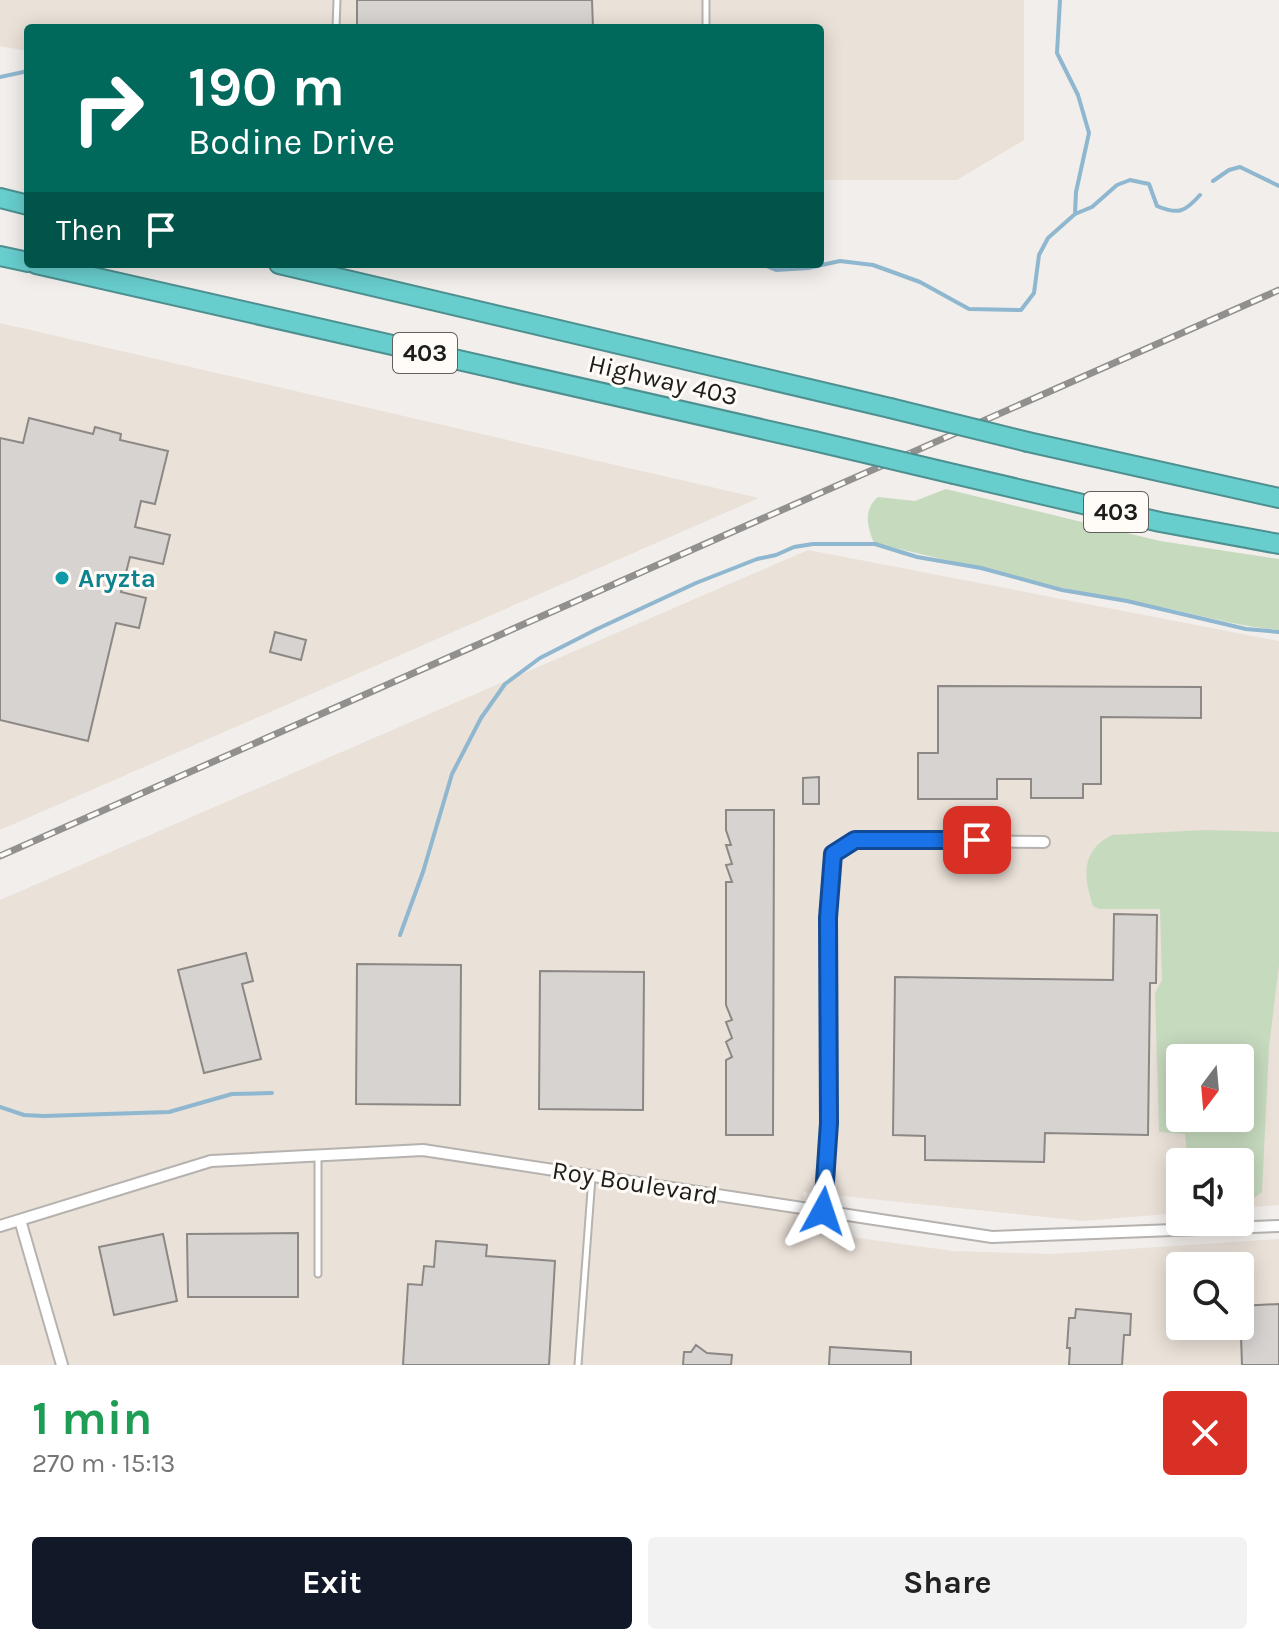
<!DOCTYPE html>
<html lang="en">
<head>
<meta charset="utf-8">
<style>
	:root { --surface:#fff; --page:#f2f2f2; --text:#222; --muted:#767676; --accent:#111827 }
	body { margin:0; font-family:Karla,sans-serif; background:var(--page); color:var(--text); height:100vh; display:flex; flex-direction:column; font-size:30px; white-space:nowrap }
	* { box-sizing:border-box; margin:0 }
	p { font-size:26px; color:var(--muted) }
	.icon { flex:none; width:44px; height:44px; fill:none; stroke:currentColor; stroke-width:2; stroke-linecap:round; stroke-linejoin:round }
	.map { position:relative; height:1365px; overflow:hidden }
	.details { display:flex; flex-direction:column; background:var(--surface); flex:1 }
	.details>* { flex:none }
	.guide { position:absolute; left:24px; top:24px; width:800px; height:244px; border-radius:8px; box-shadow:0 4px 20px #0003; background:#00695c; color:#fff; overflow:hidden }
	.needle { width:52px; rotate:196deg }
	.buttons { position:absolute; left:1166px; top:1044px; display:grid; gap:16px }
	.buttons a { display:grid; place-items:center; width:88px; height:88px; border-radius:8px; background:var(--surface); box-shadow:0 4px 20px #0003; font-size:40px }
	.pin { position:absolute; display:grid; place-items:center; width:68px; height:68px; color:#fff; margin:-34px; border-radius:16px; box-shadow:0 4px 12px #0006 }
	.me { position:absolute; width:88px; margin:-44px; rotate:5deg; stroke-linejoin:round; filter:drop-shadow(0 0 6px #0008) }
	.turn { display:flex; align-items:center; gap:28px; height:168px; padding:0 32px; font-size:36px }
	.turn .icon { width:104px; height:104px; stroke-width:2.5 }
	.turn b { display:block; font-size:56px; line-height:68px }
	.then { display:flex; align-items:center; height:76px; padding:0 32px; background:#0003; gap:16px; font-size:30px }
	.round { display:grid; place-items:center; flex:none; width:84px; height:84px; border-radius:8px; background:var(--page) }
	.head { display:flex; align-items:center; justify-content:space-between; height:136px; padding:0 32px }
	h1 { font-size:48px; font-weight:700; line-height:60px; color:#1e9e55 }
	.button { display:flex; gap:16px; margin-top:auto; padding:16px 32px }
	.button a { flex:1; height:92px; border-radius:8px; background:var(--accent); color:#fff; font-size:32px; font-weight:700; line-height:92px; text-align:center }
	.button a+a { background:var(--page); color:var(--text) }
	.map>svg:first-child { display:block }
	.built { fill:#eae1d8; fill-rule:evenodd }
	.green { fill:#c6dabe; fill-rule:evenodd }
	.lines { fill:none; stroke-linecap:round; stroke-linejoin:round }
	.stream { stroke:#8fb7cf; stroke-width:4 }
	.building { fill:#d7d3d1; stroke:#8b8885; stroke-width:2 }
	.lane-casing { stroke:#b5b2af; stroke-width:9 }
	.street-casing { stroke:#b5b2af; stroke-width:14 }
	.highway-casing { stroke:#4e8f8f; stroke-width:22 }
	.lane { stroke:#fff; stroke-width:5 }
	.street { stroke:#fff; stroke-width:10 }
	.highway { stroke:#68cdcd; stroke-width:18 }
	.rail-casing { stroke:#92908e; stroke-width:7 }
	.rail { stroke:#fffcf8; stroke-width:4; stroke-dasharray:12; stroke-linecap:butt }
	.highway-bridge-casing { stroke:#4e8f8f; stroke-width:22; stroke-linecap:butt }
	.highway-bridge { stroke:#68cdcd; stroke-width:18 }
	.route-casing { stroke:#114b97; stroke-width:20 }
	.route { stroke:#1a73e8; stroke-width:14 }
	.culture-dot { fill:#0f9aa8; stroke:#fffcf8; stroke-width:3 }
	.labels { text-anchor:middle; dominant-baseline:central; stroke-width:6; stroke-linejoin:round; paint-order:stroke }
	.shield { fill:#fffcf8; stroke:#62605e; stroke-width:2 }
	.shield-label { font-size:24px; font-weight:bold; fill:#1e1d1c }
	.street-label { font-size:26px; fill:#1e1d1c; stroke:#fffcf8 }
	.culture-label { font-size:26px; font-weight:bold; fill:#0d838f; stroke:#fffcf8; text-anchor:start }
</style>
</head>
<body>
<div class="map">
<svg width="1279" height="1365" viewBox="0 0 1279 1365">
	<rect width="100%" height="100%" fill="#f1eeeb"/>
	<!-- built -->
	<path class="built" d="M0,0H1024V140L957,180H820V28H28V51L0,46Z
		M0,323L759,498L0,830Z
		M808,550L1279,641V1205L1240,1208V1162H1180V1213L1083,1221L803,1192L807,1231L953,1251L1053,1254L1279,1239V1365H0V900ZM1180,1058H1240V1118H1180ZM1180,1266H1240V1326H1180Z"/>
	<!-- green -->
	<path class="green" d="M946,489L1160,541L1279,559V630C1220,625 1164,603 1105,598L874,543C867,526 863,510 878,497L915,501Z
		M1204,830L1279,832V965L1269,1047L1262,1192L1254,1198L1240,1199V1162H1188L1185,1134L1159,1132L1155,993L1162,980L1160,909H1099L1093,906C1083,876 1081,851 1112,835ZM1180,1058H1240V1118H1180Z"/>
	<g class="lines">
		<!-- stream -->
		<path class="stream" d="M1060,0L1057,53L1078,95L1089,133L1076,192L1075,214
			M0,77L28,71
			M1213,181L1229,170L1240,167L1279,186
			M762,264L776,270L808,268L840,261L873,265L920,282L969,309L1021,310L1034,293L1039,255L1048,238L1075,214L1092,207L1117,185L1130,180L1149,184L1157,206C1178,215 1185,212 1200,195
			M400,935L423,872L452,774L481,718L505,684L540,658L597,629L696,583L757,559L776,555L794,547L813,544H875L917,557L981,568L1062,590L1127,601L1246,629L1279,632
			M0,1107L24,1115L44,1116L169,1112L232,1094L272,1093"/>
	</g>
	<!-- building -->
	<path class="building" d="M357,0H592L593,28H357Z
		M29,418L93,434L95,427L121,434L120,440L168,451L155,504L141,501L135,527L170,535L163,564L130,557L121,592L146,598L139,628L116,623L88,741L0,720V438L23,443Z
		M275,632L306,640L301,660L270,652Z
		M938,686L1201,687V718L1101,717V784H1083V798H1031V779H997V799H918V753H938Z
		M819,777V804H803V778Z
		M726,810H774L773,1135H726V1060L732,1057L726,1042L732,1038L726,1022L732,1020L726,1005V882H732L726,865L732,864L726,845H731L726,830Z
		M1114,914L1157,915L1156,983H1150L1148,1135L1045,1133L1044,1162L925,1160V1136L893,1135L895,977L1113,980Z
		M246,953L253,981L242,984L261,1059L204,1073L178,970Z
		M357,964L461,965L460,1105L356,1104Z
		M540,971L644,972L643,1110L539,1109Z
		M298,1233V1297H188L187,1234Z
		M163,1234L177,1301L114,1315L99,1247Z
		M436,1241L487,1245L486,1256L555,1261L549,1365H403L408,1284L422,1285L424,1266L434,1267Z
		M1279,1304V1365H1242L1240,1306Z
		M1076,1309L1131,1314L1130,1335H1124L1122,1365H1069L1070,1348H1067L1069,1318H1075Z
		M696,1345L707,1353L732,1355L731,1365H683L684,1352H691Z
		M830,1347L911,1352V1365H829Z"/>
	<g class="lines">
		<defs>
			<path id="lane" d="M336,28L337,0
				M706,28V0
				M318,1156V1274
				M578,1365L592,1177"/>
			<path id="street" d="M823,1211L829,1123L828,918L833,854L855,840L1044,842
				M20,1220L62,1365
				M0,1226L211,1161L423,1150L992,1237L1279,1226"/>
			<path id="highway" d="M0,198L28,205
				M0,256L28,262
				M36,264L814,441
				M279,264L890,408
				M1028,442L1279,498
				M954,474L1160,522L1279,544"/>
		</defs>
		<!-- lane casing -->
		<use href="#lane" class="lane-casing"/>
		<!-- street casing -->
		<use href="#street" class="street-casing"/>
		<!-- highway casing -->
		<use href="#highway" class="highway-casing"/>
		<!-- lane -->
		<use href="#lane" class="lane"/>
		<!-- street -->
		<use href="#street" class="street"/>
		<!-- highway -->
		<use href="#highway" class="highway"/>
		<defs>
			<path id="rail" d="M0,856L1279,290"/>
		</defs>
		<!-- rail casing -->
		<use href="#rail" class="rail-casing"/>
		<!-- rail -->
		<use href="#rail" class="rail"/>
		<defs>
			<path id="highway-bridge" d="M890,408L1028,442
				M814,441L954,474"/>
		</defs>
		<!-- highway-bridge casing -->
		<use href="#highway-bridge" class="highway-bridge-casing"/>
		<!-- highway-bridge -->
		<use href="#highway-bridge" class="highway-bridge"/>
	</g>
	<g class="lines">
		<defs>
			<path id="route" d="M823,1211L829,1123L828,918L833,854L855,840H977"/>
		</defs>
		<!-- route casing -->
		<use href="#route" class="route-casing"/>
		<!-- route -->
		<use href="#route" class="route"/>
	</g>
	<!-- markers -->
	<circle class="culture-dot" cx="62" cy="578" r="8"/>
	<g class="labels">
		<!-- shield labels -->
		<g class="shield">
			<rect x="393" y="333" width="64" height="40" rx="6"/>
			<rect x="1084" y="492" width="64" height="40" rx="6"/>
		</g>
		<g class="shield-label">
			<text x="425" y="353">403</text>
			<text x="1116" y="512">403</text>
		</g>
		<!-- street labels -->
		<g class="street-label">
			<text transform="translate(663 380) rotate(13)">Highway 403</text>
			<text transform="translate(635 1183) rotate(9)">Roy Boulevard</text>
		</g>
		<!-- culture labels -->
		<g class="culture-label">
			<text x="78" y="578">Aryzta</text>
		</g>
	</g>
</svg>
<div class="buttons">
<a><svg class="needle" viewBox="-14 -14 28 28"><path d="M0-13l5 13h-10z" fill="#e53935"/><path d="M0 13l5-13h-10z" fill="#767676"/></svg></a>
<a><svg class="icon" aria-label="sound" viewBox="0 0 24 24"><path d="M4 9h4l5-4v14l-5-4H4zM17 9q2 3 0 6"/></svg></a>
<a><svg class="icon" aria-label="search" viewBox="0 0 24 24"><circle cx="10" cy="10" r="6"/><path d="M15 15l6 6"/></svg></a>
</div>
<div class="pin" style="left:977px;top:840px;background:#d93025"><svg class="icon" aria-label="arrive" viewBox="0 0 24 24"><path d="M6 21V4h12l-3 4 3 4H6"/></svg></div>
<svg class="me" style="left:823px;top:1211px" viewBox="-20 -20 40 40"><path d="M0-17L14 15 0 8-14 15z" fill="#1a73e8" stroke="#fff" stroke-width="4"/></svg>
<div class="guide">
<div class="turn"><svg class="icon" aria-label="right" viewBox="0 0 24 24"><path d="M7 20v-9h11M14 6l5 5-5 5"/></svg><div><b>190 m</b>Bodine Drive</div></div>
<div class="then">Then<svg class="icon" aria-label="arrive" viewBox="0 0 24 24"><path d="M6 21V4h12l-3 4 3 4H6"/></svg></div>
</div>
</div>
<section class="details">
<div class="head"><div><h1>1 min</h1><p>270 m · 15:13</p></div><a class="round" style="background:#d93025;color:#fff"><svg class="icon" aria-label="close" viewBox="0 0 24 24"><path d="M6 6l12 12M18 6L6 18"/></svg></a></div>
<div class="button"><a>Exit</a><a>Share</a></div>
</section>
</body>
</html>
